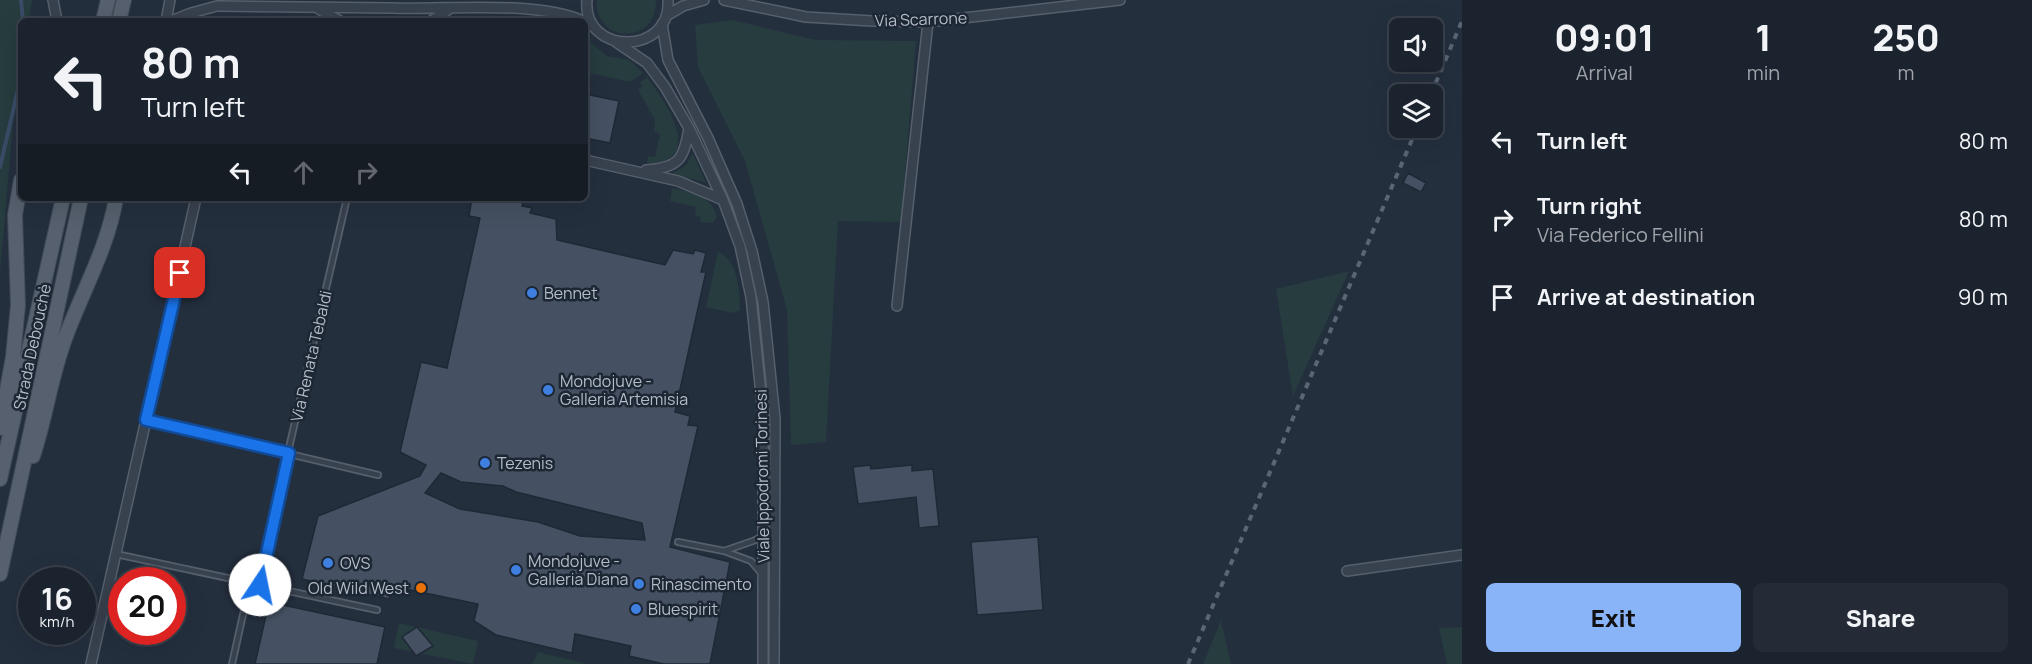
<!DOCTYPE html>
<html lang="en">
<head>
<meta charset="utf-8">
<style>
	:root { --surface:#1b232e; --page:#242b36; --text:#f1f3f6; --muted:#a0a4aa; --line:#39404a; --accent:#8ab4f8 }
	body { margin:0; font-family:Manrope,sans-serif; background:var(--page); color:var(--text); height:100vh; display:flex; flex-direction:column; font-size:22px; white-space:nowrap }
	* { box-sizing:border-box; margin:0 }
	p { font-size:20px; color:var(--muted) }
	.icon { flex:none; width:33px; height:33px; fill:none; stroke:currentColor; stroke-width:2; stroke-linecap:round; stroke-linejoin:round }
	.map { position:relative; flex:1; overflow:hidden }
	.side { display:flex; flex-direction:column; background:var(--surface); width:570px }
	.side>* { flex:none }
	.banner { position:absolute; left:18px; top:18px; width:570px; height:183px; border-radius:9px; box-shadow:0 6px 24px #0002,0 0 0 2px var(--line); background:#1b232e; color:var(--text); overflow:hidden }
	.controls { position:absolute; left:1389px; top:18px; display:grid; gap:12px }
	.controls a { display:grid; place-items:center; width:54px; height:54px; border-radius:9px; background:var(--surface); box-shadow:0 6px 24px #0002,0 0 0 2px var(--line); font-size:30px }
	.speed { position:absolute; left:18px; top:567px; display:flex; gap:12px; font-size:30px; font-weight:700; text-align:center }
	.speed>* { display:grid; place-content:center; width:78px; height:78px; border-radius:50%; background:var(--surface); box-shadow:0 6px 24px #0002,0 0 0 2px var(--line); line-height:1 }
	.speed small { font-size:15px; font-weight:400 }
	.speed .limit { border:9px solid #d22; background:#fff; color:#111 }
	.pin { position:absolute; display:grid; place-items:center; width:51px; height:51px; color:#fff; margin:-26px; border-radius:12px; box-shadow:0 3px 9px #0006 }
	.me { position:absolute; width:66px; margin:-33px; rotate:11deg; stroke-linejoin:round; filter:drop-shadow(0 0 4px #0008) }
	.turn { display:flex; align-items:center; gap:21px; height:126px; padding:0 24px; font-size:27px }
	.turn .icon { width:78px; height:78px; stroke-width:2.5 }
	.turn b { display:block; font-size:42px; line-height:51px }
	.lanes { display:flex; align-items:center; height:57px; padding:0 24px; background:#0003; justify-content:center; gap:30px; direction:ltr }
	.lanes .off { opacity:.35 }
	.eta { display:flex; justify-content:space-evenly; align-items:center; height:102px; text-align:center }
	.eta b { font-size:36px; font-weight:800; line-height:42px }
	.action { display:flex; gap:12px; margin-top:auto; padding:12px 24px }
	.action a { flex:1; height:69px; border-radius:9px; background:var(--accent); color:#111; font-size:24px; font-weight:800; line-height:69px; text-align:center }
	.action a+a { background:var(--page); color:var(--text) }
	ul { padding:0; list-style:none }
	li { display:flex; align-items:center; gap:18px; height:78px; padding:0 24px }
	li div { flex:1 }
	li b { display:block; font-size:22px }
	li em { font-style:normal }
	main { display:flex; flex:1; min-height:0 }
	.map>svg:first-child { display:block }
	.green { fill:#263c3f }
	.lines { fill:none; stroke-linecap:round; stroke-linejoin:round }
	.stream { stroke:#394c67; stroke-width:4 }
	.building { fill:#455162; stroke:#1f2835; stroke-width:1.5; fill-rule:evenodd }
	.lane-casing { stroke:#565f6c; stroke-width:8 }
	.street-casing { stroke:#565f6c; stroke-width:12 }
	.primary-casing { stroke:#414a57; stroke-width:16 }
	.lane { stroke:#38414e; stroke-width:4.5 }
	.street { stroke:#38414e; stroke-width:9 }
	.primary { stroke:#56606e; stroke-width:14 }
	.rail { stroke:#5a6575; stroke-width:4; stroke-dasharray:6 6; stroke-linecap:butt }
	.route-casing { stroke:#114b97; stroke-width:15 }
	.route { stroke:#1a73e8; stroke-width:10 }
	.shop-dot { fill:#3f7fe0; stroke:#1d2633; stroke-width:2 }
	.food-dot { fill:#e8710a; stroke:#1d2633; stroke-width:2 }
	.labels { text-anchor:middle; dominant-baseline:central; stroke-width:5; stroke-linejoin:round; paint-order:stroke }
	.street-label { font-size:16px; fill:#b4bcc9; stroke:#1d2633 }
	.poi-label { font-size:16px; fill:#b4bcc9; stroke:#1d2633; text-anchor:start }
</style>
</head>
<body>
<main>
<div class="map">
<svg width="1462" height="664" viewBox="0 0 1462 664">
	<rect width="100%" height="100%" fill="#242f3e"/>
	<!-- green -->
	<path class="green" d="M0,0H32L29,21H21V69L14,113L0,273Z
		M597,0H656C657,47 593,43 597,0Z
		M343,16L424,17L420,21H348Z
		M732,20L816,40L916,41L901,222L838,221L826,442L791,445L787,310L745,161L698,67L695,25Z
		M585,38L607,56L629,60L643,73L630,82L585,72Z
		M647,77C660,95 694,140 670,158C662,163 655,164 647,163L648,156L655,157L660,134L654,131L655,120L638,90L642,87L640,82Z
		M693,153L706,183L694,179L677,177L673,173L686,165Z
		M672,188C693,193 711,195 717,217L713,223L700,222L701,217L695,216L696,207L670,201Z
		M718,252C738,260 740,291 740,310L733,313L706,307Z
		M1349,271L1293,396L1276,289Z
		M1221,620L1231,664H1203Z
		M399,623L478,641L473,664L394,648Z
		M1462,627V664H1447L1439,628Z
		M538,652L588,664H532Z"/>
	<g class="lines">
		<!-- stream -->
		<path class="stream" d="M21,0L23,21
			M0,167L21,77"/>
	</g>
	<!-- building -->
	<path class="building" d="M585,94L619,101L610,143L585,138Z
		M1408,173L1426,183L1421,192L1403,183Z
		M472,198H524L522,206L532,208L530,213L556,219L557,240L665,265L673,250L693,254L695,250L706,253L701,272H706L675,412L690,416L688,425L698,426L670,547L730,562L710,664H664L629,656L631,646L575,634L572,653L496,635L474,621L478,604L391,586L389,599L302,579L318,516L420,476L426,465L400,452L421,362L447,368L480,218L469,216ZM441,473L461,482L503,486L516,492L642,523L645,540L580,536L538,522L460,509L425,493Z
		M870,465L871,469L912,465V471L933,469L939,526L919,528L916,497L858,504L853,467Z
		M1038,537L1043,610L977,615L971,542Z
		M269,602L385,627L377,664H255Z
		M417,627L433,646L416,656L402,637Z"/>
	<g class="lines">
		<defs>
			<path id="lane" d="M146,420L378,475
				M678,542L724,551
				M116,554L377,610
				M761,573L751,561L724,551L753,541L763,536
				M260,585L282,478L347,198
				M232,664L250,583"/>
			<path id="street" d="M53,0L57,21
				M587,0C582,56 672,56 668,0
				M724,0L806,17L872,21L928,22L1120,0
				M317,8L340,21
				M666,16L683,6L704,0
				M166,21L170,0
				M171,21L191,13L217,6C275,7 333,7 392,8C446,10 535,0 583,21
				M431,21L451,8
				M662,24L668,60L708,138L737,204L752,251L763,302L775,419L774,664
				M616,42L647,63L665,87L689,128L723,200L740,246L751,297L763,414V664
				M585,160L678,181L723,200
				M646,170C679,168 684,159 689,128
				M897,306L928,22
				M1347,571L1462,555
				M91,664L196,198"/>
			<path id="primary" d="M103,21L108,0
				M119,21L124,0
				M0,428L13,357L18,305L15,215L21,180
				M33,456C46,417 51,375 66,336C83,290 108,247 116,198
				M0,479L63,198
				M0,574L81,198"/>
		</defs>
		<!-- lane casing -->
		<use href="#lane" class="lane-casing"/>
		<!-- street casing -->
		<use href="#street" class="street-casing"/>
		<!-- primary casing -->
		<use href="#primary" class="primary-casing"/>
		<!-- lane -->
		<use href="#lane" class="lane"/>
		<!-- street -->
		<use href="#street" class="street"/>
		<!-- primary -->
		<use href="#primary" class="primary"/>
		<!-- rail -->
		<path class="rail" d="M1431,94L1462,21
			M1188,664L1417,128"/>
	</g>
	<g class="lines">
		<defs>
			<path id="route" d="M180,273L146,420L289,453L260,585"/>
		</defs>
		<!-- route casing -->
		<use href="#route" class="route-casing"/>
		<!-- route -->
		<use href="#route" class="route"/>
	</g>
	<!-- markers -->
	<g class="shop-dot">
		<circle cx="532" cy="293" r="6"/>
		<circle cx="548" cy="390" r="6"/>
		<circle cx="485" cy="463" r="6"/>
		<circle cx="328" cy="563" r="6"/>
		<circle cx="516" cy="570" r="6"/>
		<circle cx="639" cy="584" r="6"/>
		<circle cx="636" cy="609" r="6"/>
	</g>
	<circle class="food-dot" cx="421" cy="588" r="6"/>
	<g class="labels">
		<!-- street labels -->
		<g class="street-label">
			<text transform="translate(921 19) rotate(-2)">Via Scarrone</text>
			<text transform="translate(32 347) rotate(-78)">Strada Debouchè</text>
			<text transform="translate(311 356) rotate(-77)">Via Renata Tebaldi</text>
			<text transform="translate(762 476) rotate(-91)">Viale Ippodromi Torinesi</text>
		</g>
		<!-- poi labels -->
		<g class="poi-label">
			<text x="544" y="293">Bennet</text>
			<text x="560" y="381">Mondojuve -<tspan x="560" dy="18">Galleria Artemisia</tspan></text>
			<text x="497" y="463">Tezenis</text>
			<text x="528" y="561">Mondojuve -<tspan x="528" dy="18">Galleria Diana</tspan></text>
			<text x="340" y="563">OVS</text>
			<text x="651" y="584">Rinascimento</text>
			<text x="409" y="588" text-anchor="end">Old Wild West</text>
			<text x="648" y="609">Bluespirit</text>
		</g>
	</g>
</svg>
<div class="controls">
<a><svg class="icon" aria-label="sound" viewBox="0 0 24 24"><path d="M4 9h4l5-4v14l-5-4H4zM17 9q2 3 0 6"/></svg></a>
<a><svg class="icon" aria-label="layers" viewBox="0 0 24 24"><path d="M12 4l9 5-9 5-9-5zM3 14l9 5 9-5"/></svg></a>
</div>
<div class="speed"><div>16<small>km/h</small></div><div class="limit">20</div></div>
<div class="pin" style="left:180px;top:273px;background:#d93025"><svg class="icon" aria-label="arrive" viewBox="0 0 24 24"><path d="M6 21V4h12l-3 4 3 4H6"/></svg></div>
<svg class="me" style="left:260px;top:585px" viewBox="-20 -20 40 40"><circle r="19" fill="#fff"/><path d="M0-13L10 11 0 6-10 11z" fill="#1a73e8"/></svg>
<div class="banner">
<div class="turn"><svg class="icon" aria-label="left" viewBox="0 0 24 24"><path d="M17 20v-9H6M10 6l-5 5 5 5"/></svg><div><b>80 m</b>Turn left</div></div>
<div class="lanes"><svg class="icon" aria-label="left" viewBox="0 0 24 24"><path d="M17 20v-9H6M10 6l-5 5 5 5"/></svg><svg class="icon off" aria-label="ahead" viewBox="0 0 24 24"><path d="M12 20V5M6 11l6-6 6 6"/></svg><svg class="icon off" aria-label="right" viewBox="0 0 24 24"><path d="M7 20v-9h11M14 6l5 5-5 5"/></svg></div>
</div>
</div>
<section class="side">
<div class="eta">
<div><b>09:01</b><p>Arrival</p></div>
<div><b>1</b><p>min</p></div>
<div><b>250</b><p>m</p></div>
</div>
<ul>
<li><svg class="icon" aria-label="left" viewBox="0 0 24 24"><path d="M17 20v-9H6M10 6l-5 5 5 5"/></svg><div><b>Turn left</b></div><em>80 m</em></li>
<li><svg class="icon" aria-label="right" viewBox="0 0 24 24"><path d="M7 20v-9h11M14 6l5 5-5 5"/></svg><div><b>Turn right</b><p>Via Federico Fellini</p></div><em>80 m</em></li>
<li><svg class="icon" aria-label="arrive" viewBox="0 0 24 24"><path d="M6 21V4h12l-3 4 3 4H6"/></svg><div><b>Arrive at destination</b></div><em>90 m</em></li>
</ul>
<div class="action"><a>Exit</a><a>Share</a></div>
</section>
</main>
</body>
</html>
